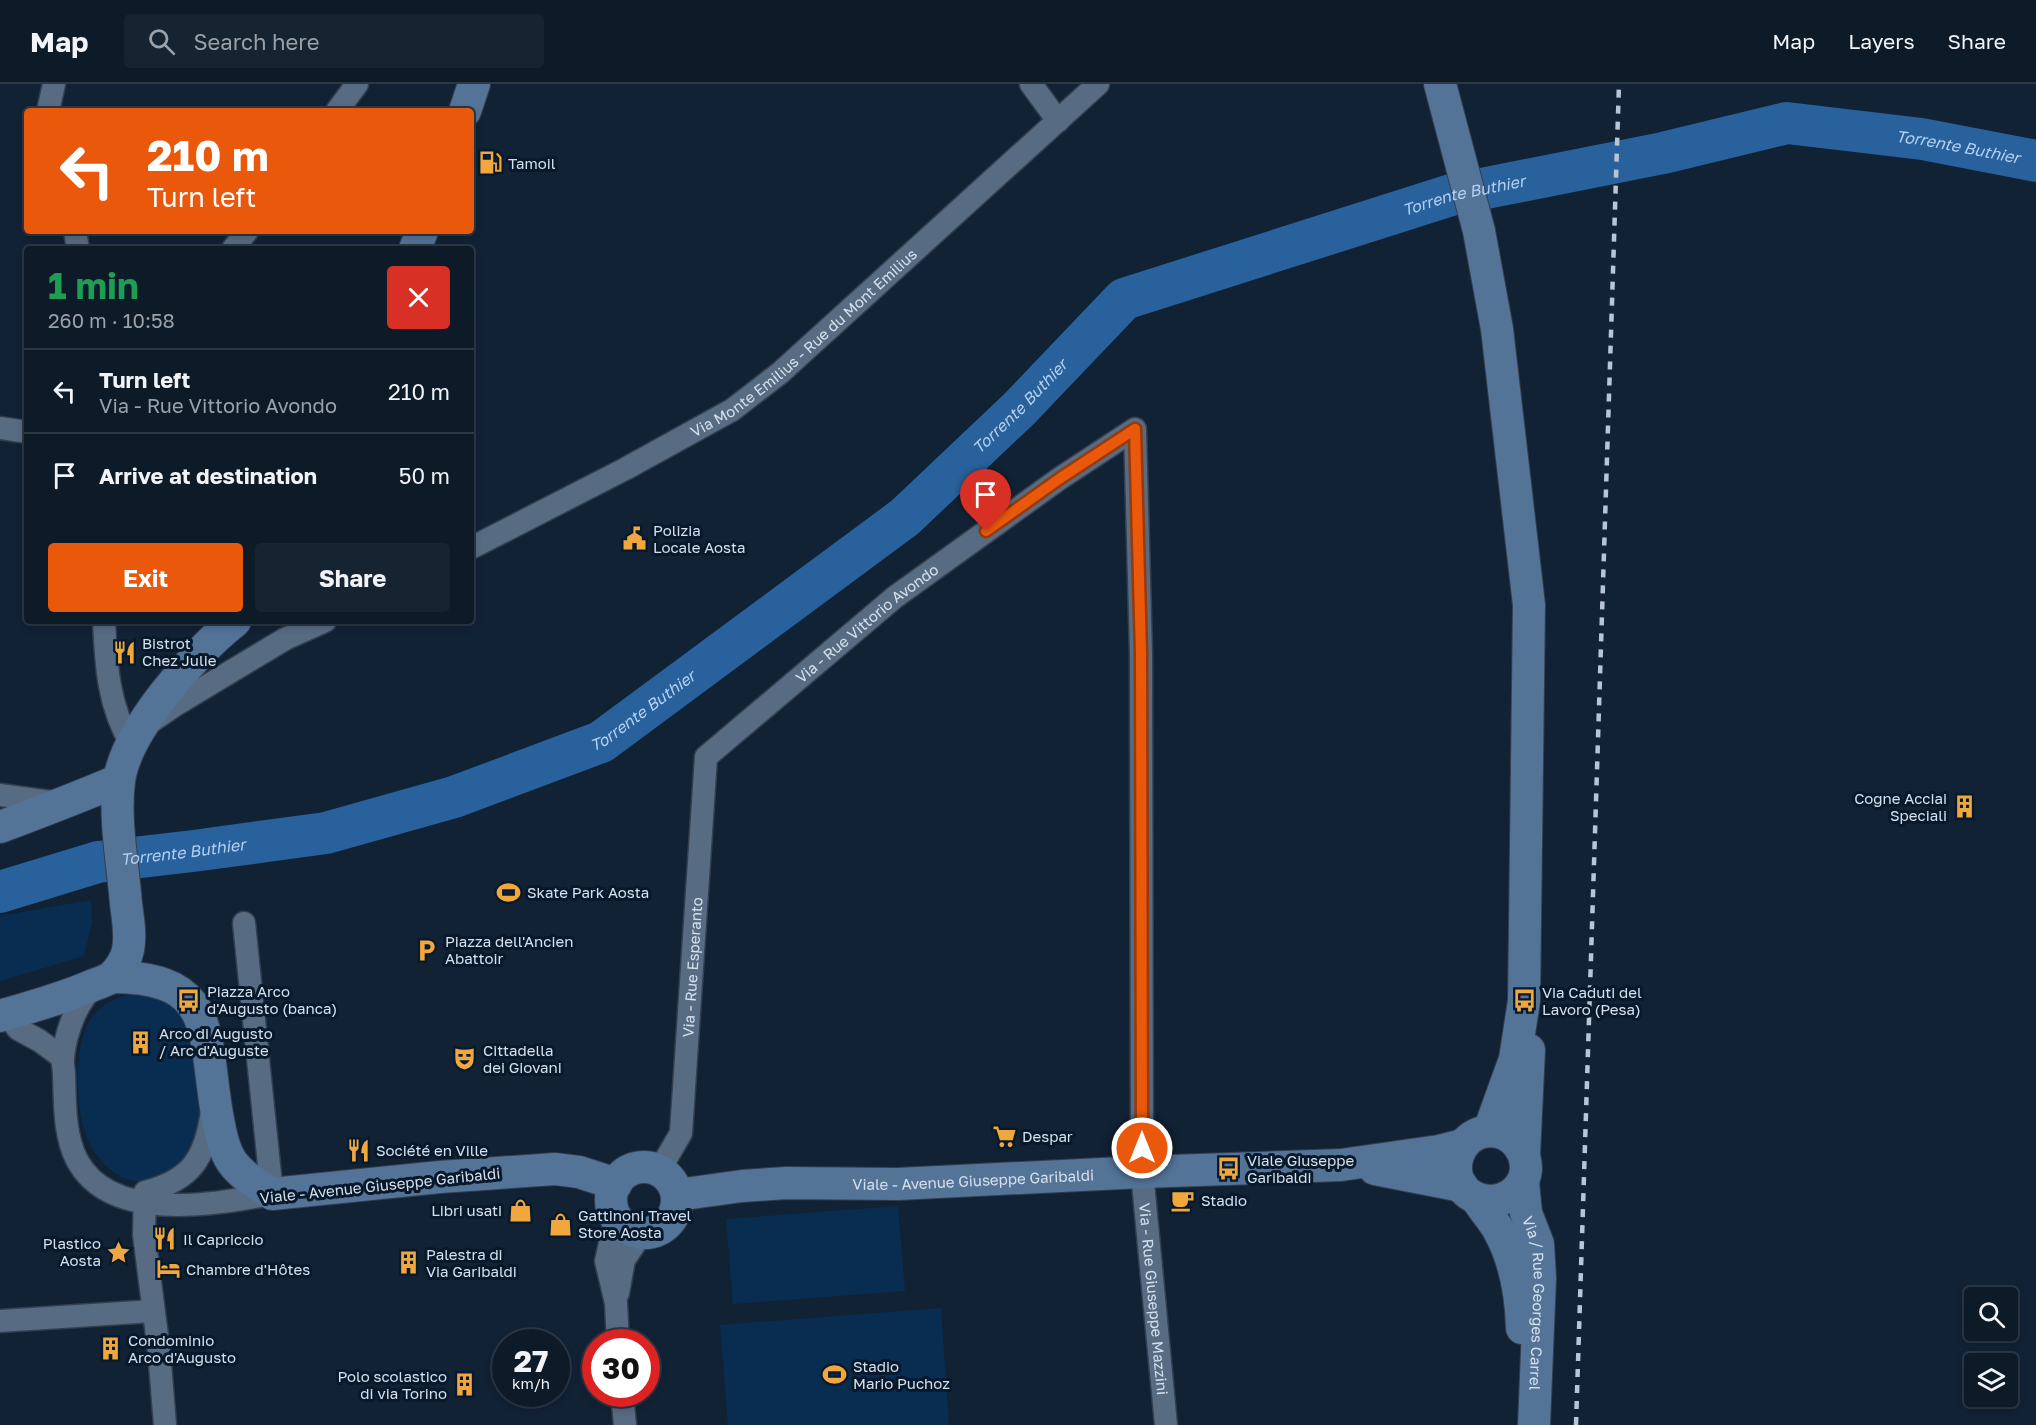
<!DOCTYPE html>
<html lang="en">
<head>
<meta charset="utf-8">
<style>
	:root { --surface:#0d1a28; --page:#162330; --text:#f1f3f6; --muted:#9aa1a8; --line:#2d3845; --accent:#ea580c }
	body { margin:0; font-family:"Golos Text",sans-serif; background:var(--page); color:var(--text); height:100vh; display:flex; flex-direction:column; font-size:22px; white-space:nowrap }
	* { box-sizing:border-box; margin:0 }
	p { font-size:20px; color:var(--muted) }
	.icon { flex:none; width:33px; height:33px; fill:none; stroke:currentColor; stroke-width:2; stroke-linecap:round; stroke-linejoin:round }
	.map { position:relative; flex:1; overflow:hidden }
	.sheet { position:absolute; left:24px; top:162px; width:450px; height:378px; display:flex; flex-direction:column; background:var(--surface); border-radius:6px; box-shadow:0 3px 9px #0003,0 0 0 2px var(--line) }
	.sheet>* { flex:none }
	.banner { position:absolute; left:24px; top:24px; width:450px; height:126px; border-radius:6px; box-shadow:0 3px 9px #0003,0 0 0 2px var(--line); background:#ea580c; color:#fff; overflow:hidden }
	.fabs { position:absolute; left:1964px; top:1203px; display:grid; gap:12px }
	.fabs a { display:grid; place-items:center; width:54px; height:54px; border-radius:6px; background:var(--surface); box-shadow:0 3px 9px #0003,0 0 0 2px var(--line); font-size:30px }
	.speed { position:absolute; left:492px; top:1245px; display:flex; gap:12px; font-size:30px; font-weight:700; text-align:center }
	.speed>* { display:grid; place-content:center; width:78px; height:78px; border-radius:50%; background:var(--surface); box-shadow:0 3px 9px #0003,0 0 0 2px var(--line); line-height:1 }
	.speed small { font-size:15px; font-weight:400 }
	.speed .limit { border:9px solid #d22; background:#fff; color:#111 }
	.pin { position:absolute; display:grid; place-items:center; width:51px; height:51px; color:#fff; margin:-62px -26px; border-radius:50% 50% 50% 0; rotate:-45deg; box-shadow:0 0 6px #0007 }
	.pin .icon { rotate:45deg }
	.me { position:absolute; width:66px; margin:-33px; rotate:0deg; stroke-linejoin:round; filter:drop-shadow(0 0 4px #0008) }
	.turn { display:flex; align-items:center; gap:21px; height:126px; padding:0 24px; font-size:27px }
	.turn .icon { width:78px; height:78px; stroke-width:2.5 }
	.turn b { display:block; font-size:42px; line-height:51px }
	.round { display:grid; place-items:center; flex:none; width:63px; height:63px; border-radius:6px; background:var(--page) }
	.overview { display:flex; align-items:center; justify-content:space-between; height:102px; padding:0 24px }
	h1 { font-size:36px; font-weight:700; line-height:45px; color:#1e9e55 }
	.cta { display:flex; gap:12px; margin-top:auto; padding:12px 24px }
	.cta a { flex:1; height:69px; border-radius:6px; background:var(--accent); color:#fff; font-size:24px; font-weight:700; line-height:69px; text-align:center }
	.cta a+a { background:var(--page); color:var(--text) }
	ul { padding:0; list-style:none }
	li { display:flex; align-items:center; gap:18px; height:84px; padding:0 24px; border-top:2px solid var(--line) }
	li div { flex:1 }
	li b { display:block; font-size:22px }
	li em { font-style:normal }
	header { display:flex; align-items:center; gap:36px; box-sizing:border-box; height:84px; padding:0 30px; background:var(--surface); border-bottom:2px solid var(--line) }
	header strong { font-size:28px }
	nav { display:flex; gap:33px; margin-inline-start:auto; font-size:21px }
	.search { width:420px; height:54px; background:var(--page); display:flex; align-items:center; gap:15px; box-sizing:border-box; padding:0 21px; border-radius:6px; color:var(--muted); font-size:22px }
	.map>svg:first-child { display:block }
	.green { fill:#092d51 }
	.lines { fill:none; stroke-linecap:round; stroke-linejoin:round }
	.river { stroke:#28619c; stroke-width:42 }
	.street-casing { stroke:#333e4e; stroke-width:25 }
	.secondary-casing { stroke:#333e4e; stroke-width:34 }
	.street { stroke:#576b82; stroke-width:22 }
	.secondary { stroke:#537397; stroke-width:32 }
	.rail { stroke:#b9c5d3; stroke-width:4.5; stroke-dasharray:8 8; stroke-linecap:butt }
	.route-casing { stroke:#983908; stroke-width:15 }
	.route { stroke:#ea580c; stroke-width:10 }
	.labels { text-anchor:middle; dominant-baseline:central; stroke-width:6; stroke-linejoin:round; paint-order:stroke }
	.poi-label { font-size:15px; fill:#d5e0ed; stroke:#08192b; text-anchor:start }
	.street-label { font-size:15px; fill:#d5e0ed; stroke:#08192b }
	.water-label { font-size:16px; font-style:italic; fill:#b4d1f3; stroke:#08192b }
</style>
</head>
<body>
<header>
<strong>Map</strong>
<div class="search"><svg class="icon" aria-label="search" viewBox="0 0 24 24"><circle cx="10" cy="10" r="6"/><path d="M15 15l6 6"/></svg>Search here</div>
<nav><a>Map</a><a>Layers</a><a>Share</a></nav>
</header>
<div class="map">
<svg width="2036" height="1341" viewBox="0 0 2036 1341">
	<rect width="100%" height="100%" fill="#112235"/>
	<!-- green -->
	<path class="green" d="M91,816L92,838L84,872L0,897V832Z
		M127,911H142L177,920C180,925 185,930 187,935C195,952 198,983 199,1002C200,1014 203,1027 202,1039C201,1047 196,1062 192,1069C189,1074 182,1078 178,1081C141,1114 103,1093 86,1051C78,1029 76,998 79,974C82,941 94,920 127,911Z
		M898,1122L905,1207L733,1220L726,1135Z
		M941,1224L949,1341H728L720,1241Z"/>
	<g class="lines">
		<!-- river -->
		<path class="river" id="s1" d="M0,808L98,778L193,767L326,749L454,713L601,658L905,433L1019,325L1124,215L1451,111L1663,69L1787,39L1922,55L2036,77"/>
		<defs>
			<g id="street">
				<path d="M1031,0L1058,37"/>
				<path d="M48,27L54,0"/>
				<path d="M337,27L357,0"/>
				<path d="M75,147L78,165"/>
				<path d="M233,165L247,147"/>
				<path d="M0,344L27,348"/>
				<path id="s2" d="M471,464L625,385L732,326L780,289L1098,0"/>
				<path d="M104,537C106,580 108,623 132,661"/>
				<path d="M152,637L177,620L285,555L325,537"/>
				<path d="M0,711L58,719"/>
				<path d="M97,900C77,916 66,947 63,973C62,978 64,985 64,991C65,1019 64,1051 77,1076C111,1140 215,1120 272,1110L244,839"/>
				<path d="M0,933L10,935L18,945L40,957L63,974"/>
				<path id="s3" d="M659,1087L681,1049L706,673L895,513L1059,395L1135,345L1141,570L1142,1088L1166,1341"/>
				<path d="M616,1133L606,1177L616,1219L618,1258"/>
				<path d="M618,1209L624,1176L642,1149"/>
				<path d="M0,1237L153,1227"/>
				<path d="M622,1310L625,1341"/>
				<path d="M165,1341L159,1267L144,1151L145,1108C192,1096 205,1074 212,1028"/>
			</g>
			<g id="secondary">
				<path d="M1440,0L1479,147L1497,245L1529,521L1524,917L1515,975L1489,1047"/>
				<path d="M465,27L474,0"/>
				<path d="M415,165L422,147"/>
				<path d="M0,743C40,728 80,713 119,696"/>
				<path d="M112,893C217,893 203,949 217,1030C220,1046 223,1065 232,1078C242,1092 258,1101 272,1110L440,1093L555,1085L579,1088L616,1100"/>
				<path d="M0,932C31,923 61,915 91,902C98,899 106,897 112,893C119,886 126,876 128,866C131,851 128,835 126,820C123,780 114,737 119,697C126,646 195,568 235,537"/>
				<path d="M1524,1071C1518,1059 1511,1051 1498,1048C1455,1040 1439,1102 1479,1115C1501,1122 1524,1108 1526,1085C1526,1080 1525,1075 1524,1071L1529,966"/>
				<circle cx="644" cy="1116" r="33"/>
				<path d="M1375,1085L1462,1102"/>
				<path id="s4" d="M1523,1098L1526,1129L1538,1160L1540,1194L1534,1341"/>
				<path id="s5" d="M677,1111L742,1102L786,1099L898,1100L1142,1088L1341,1081L1439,1067L1463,1061"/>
				<path d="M1477,1115C1483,1125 1492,1135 1498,1145C1515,1175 1521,1210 1522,1244"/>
			</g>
		</defs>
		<!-- street casing -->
		<use href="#street" class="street-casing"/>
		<!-- secondary casing -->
		<use href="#secondary" class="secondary-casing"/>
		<!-- street -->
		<use href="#street" class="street"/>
		<!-- secondary -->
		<use href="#secondary" class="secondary"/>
		<!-- rail -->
		<path class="rail" d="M1576,1341L1619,0"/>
	</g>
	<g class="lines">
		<defs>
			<path id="route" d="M986,447L1059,395L1135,345L1141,570L1142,1064"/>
		</defs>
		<!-- route casing -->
		<use href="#route" class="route-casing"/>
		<!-- route -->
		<use href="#route" class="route"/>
	</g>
	<!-- icons -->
	<defs>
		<symbol id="fuel-bare" viewBox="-9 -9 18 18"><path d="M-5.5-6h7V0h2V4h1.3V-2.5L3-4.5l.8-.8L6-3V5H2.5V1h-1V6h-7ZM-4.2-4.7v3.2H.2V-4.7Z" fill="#efa73e" stroke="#08192b" stroke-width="2.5" paint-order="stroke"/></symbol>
		<symbol id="civic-bare" viewBox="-9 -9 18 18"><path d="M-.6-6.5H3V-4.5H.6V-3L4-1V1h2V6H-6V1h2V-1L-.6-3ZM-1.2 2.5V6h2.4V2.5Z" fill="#efa73e" stroke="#08192b" stroke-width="2.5" paint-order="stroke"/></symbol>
		<symbol id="restaurant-bare" viewBox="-9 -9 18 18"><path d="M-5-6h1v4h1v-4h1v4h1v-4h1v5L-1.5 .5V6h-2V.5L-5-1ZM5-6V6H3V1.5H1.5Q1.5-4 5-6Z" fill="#efa73e" stroke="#08192b" stroke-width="2.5" paint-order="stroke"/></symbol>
		<symbol id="building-bare" viewBox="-9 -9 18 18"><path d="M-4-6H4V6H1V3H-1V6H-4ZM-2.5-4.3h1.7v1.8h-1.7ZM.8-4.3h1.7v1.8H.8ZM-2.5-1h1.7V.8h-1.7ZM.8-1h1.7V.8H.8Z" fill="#efa73e" stroke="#08192b" stroke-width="2.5" paint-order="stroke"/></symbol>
		<symbol id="stadium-bare" viewBox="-9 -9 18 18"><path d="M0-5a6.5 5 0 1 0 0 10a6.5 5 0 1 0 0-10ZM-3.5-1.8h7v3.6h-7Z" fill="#efa73e" stroke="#08192b" stroke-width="2.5" paint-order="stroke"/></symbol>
		<symbol id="parking-bare" viewBox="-9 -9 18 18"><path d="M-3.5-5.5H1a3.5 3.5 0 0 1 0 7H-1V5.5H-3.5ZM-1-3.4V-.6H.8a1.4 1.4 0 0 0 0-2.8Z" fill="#efa73e" stroke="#08192b" stroke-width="2.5" paint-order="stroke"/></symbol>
		<symbol id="bus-bare" viewBox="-9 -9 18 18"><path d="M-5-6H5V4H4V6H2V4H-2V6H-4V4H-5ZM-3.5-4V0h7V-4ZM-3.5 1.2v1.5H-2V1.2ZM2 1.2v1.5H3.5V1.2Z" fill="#efa73e" stroke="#08192b" stroke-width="2.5" paint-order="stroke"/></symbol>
		<symbol id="theatre-bare" viewBox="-9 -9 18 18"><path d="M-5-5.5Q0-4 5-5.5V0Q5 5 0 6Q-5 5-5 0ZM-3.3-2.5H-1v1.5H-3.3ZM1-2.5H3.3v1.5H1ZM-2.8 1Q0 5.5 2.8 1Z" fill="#efa73e" stroke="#08192b" stroke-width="2.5" paint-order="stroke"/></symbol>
		<symbol id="supermarket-bare" viewBox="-9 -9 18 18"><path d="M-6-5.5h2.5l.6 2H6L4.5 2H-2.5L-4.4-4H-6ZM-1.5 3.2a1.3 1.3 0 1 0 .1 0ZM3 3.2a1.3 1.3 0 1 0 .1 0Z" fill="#efa73e" stroke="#08192b" stroke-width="2.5" paint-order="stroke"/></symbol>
		<symbol id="cafe-bare" viewBox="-9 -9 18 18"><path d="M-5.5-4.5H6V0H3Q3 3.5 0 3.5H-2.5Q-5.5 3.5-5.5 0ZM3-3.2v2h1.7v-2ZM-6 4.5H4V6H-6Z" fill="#efa73e" stroke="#08192b" stroke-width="2.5" paint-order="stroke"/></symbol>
		<symbol id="shop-bare" viewBox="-9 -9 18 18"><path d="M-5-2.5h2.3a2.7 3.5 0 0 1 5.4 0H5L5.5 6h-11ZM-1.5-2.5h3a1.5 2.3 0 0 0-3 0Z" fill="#efa73e" stroke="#08192b" stroke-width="2.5" paint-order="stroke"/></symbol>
		<symbol id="sight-bare" viewBox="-9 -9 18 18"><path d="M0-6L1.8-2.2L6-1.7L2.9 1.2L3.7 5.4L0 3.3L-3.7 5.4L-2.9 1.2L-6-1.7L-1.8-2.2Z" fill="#efa73e" stroke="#08192b" stroke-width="2.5" paint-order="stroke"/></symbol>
		<symbol id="hotel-bare" viewBox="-9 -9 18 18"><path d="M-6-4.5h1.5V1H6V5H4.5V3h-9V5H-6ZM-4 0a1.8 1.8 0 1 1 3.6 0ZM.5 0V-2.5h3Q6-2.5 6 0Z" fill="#efa73e" stroke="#08192b" stroke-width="2.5" paint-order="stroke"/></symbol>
	</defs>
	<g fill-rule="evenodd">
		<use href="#fuel-bare" x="474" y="62" width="33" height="33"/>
		<use href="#civic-bare" x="618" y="438" width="33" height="33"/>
		<use href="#restaurant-bare" x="108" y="552" width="33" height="33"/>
		<use href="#building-bare" x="1948" y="706" width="33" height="33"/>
		<use href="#stadium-bare" x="492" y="792" width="33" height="33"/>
		<use href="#parking-bare" x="410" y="850" width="33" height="33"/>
		<use href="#bus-bare" x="172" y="900" width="33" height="33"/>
		<use href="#bus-bare" x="1508" y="900" width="33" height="33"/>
		<use href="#building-bare" x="124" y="942" width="33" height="33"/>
		<use href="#theatre-bare" x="448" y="958" width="33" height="33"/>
		<use href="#supermarket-bare" x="988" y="1036" width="33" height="33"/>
		<use href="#restaurant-bare" x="342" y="1050" width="33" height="33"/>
		<use href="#bus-bare" x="1212" y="1068" width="33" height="33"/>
		<use href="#cafe-bare" x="1166" y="1100" width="33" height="33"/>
		<use href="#shop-bare" x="504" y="1110" width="33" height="33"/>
		<use href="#shop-bare" x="544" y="1124" width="33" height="33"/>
		<use href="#restaurant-bare" x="148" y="1138" width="33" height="33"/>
		<use href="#sight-bare" x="102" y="1152" width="33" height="33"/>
		<use href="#building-bare" x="392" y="1162" width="33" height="33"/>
		<use href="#hotel-bare" x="152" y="1168" width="33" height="33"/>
		<use href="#building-bare" x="94" y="1248" width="33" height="33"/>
		<use href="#stadium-bare" x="818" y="1274" width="33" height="33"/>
		<use href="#building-bare" x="448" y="1284" width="33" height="33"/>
	</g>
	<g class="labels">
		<!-- poi labels -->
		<g class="poi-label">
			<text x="508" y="79">Tamoil</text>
			<text x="653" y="446">Polizia<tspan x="653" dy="17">Locale Aosta</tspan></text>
			<text x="142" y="559">Bistrot<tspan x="142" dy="17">Chez Julie</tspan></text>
			<text x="1947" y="714" text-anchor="end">Cogne Acciai<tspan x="1947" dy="17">Speciali</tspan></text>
			<text x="527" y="808">Skate Park Aosta</text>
			<text x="445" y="857">Piazza dell'Ancien<tspan x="445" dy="17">Abattoir</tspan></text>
			<text x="207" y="907">Piazza Arco<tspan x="207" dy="17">d'Augusto (banca)</tspan></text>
			<text x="1542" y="908">Via Caduti del<tspan x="1542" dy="17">Lavoro (Pesa)</tspan></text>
			<text x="159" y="949">Arco di Augusto<tspan x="159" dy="17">/ Arc d'Auguste</tspan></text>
			<text x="483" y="966">Cittadella<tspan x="483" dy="17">dei Giovani</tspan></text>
			<text x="1022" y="1052">Despar</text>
			<text x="376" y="1066">Société en Ville</text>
			<text x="1247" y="1076">Viale Giuseppe<tspan x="1247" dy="17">Garibaldi</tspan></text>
			<text x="1201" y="1116">Stadio</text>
			<text x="502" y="1126" text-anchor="end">Libri usati</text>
			<text x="578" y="1131">Gattinoni Travel<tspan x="578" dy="17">Store Aosta</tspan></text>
			<text x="183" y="1155">Il Capriccio</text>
			<text x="101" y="1159" text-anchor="end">Plastico<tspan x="101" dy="17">Aosta</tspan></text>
			<text x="426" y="1170">Palestra di<tspan x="426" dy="17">Via Garibaldi</tspan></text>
			<text x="186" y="1185">Chambre d'Hôtes</text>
			<text x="128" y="1256">Condominio<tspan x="128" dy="17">Arco d'Augusto</tspan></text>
			<text x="853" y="1282">Stadio<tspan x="853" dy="17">Mario Puchoz</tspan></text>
			<text x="447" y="1292" text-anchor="end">Polo scolastico<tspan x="447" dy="17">di via Torino</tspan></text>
		</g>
		<!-- street labels -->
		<g class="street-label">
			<text stroke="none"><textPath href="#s2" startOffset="393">Via Monte Emilius - Rue du Mont Emilius</textPath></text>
			<text stroke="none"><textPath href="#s3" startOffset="630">Via - Rue Vittorio Avondo</textPath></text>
			<text stroke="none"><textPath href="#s3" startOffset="210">Via - Rue Esperanto</textPath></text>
			<text stroke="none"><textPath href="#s5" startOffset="297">Viale - Avenue Giuseppe Garibaldi</textPath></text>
			<text transform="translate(380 1101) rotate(-6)">Viale - Avenue Giuseppe Garibaldi</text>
			<text stroke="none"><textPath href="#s3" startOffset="1832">Via - Rue Giuseppe Mazzini</textPath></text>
			<text stroke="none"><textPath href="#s4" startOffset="123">Via / Rue Georges Carrel</textPath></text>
		</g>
		<!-- water labels -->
		<g class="water-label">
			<text stroke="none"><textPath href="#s1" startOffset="2169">Torrente Buthier</textPath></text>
			<text stroke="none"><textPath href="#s1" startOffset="1665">Torrente Buthier</textPath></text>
			<text stroke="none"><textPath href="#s1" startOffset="1160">Torrente Buthier</textPath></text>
			<text stroke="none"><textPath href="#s1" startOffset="674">Torrente Buthier</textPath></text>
			<text stroke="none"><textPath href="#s1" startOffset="188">Torrente Buthier</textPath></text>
		</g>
	</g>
</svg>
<div class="fabs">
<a><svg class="icon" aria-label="search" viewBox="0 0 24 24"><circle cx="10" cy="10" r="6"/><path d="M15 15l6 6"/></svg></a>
<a><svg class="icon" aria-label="layers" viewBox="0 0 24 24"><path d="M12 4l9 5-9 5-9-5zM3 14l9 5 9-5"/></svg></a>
</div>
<div class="speed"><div>27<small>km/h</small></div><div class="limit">30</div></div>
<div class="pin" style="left:986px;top:447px;background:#d93025"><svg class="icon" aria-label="arrive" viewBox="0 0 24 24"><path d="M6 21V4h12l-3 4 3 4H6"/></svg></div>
<svg class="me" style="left:1142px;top:1064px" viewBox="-20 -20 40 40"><circle r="17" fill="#ea580c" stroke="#fff" stroke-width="3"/><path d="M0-11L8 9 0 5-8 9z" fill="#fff"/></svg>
<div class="banner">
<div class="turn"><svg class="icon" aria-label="left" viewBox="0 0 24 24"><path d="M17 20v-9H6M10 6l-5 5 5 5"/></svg><div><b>210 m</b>Turn left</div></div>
</div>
<section class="sheet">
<div class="overview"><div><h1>1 min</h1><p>260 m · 10:58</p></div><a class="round" style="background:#d93025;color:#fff"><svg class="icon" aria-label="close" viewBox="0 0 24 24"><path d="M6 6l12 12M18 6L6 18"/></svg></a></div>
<ul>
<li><svg class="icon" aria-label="left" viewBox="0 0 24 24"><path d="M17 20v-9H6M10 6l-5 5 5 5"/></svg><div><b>Turn left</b><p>Via - Rue Vittorio Avondo</p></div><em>210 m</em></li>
<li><svg class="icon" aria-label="arrive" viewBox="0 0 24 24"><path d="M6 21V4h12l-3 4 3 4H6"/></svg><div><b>Arrive at destination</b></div><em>50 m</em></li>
</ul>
<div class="cta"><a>Exit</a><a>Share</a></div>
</section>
</div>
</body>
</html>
